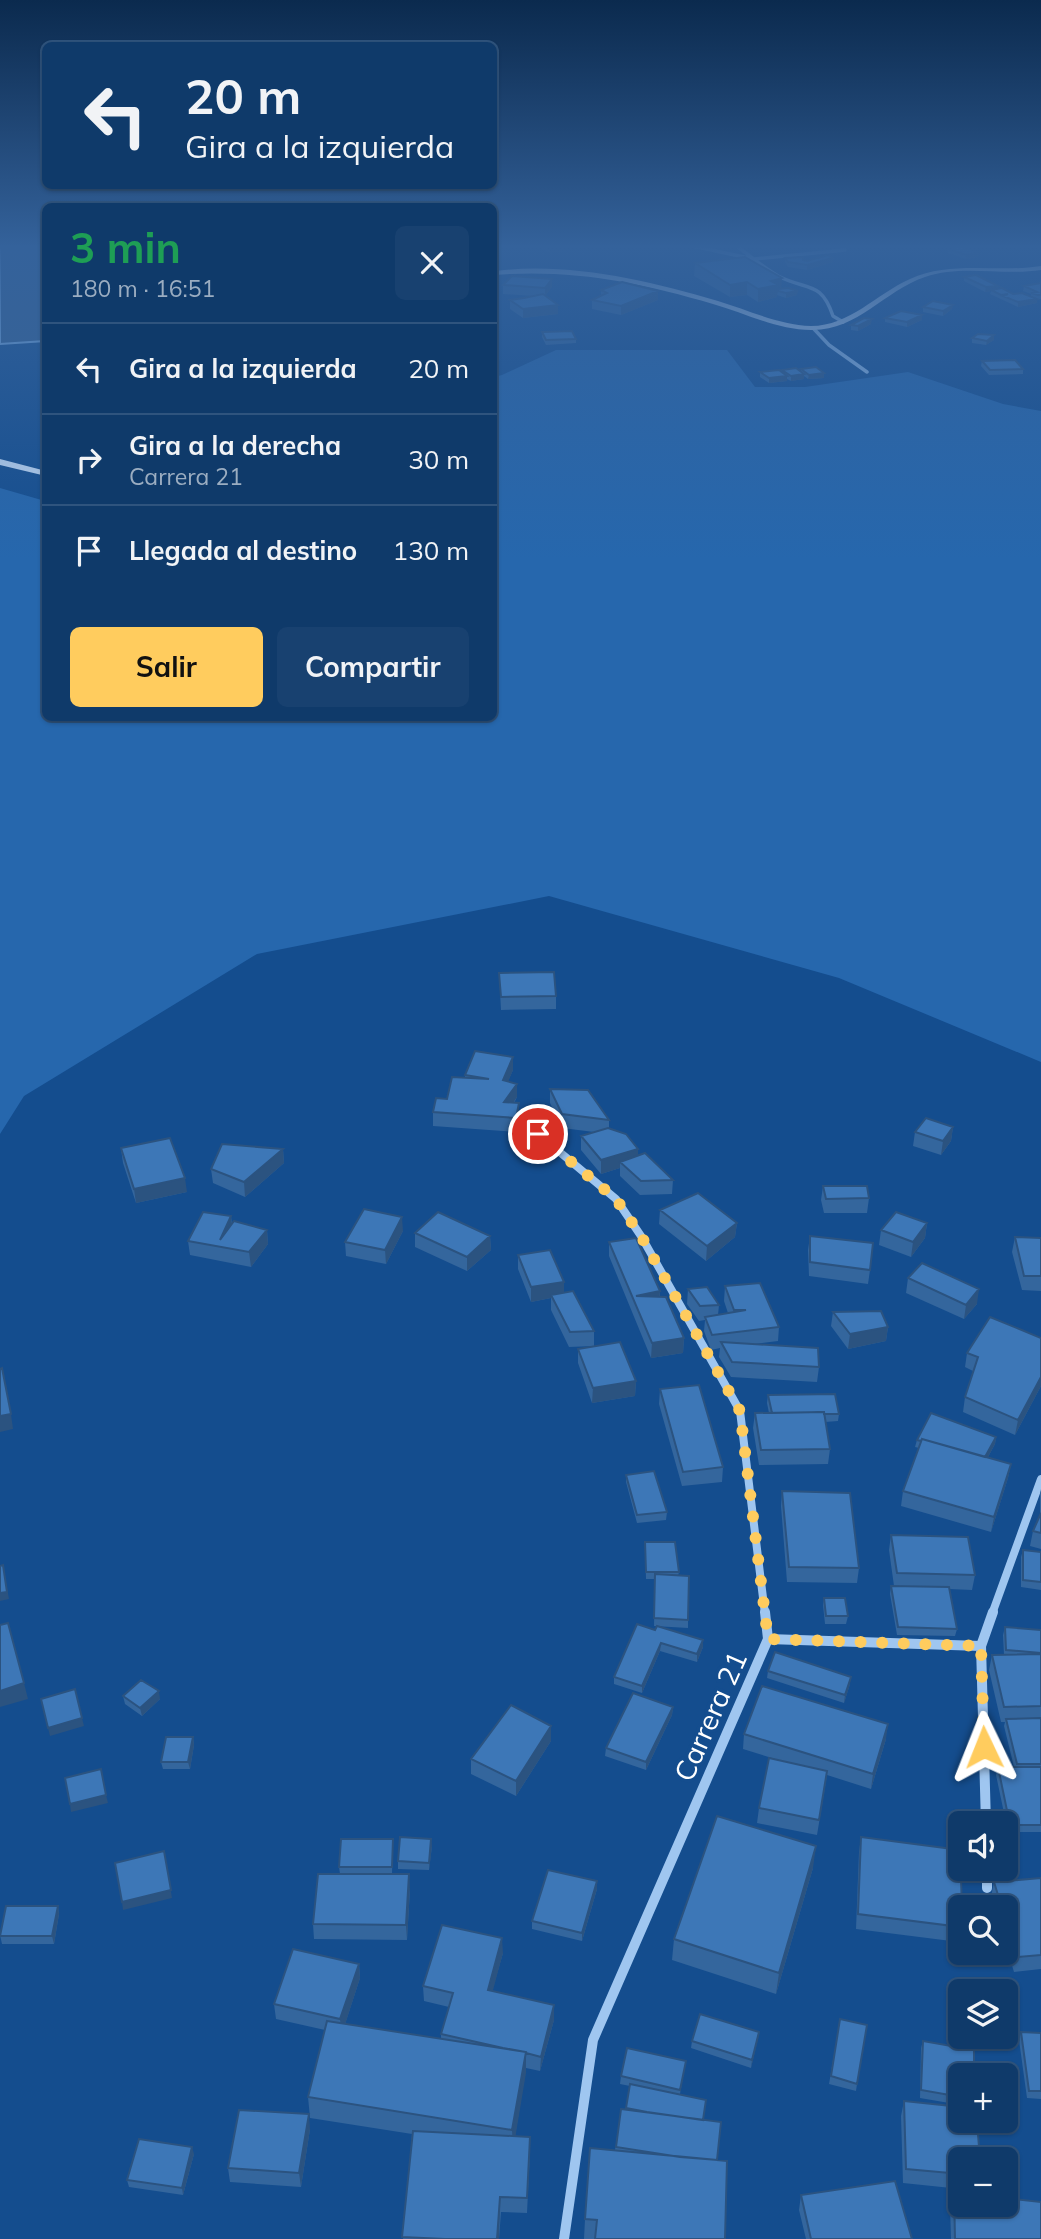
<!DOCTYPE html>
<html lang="es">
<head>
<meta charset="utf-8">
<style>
	:root { --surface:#0f3a6a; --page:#184170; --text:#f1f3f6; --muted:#9badc1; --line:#2f547e; --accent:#ffcc5e }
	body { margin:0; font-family:Mulish,sans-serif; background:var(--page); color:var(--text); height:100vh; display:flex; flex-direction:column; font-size:26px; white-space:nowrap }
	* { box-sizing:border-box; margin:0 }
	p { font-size:23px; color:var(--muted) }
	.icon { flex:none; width:38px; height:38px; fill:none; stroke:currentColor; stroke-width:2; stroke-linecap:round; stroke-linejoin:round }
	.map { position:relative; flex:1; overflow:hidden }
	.sheet { position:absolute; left:42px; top:203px; width:455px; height:518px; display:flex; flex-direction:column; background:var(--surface); border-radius:10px; box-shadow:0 2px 5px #0004,0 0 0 2px var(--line) }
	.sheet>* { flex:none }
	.top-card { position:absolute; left:42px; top:42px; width:455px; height:147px; border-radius:10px; box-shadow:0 2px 5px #0004,0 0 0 2px var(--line); background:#0f3a6a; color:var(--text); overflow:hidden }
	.controls { position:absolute; left:948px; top:1811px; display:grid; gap:14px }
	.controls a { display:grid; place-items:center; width:70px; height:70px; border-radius:10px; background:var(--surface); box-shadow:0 2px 5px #0004,0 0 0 2px var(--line); font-size:35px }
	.pin { position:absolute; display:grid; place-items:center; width:60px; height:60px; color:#fff; margin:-30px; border:4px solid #fff; border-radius:50%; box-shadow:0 2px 7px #0007 }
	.me { position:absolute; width:77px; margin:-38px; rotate:358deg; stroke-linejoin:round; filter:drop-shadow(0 0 5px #0008) }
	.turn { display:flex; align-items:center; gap:24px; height:147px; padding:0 28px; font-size:32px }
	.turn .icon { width:91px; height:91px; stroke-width:2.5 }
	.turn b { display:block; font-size:49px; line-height:60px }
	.round { display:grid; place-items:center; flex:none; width:74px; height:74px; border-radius:10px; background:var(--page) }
	.overview { display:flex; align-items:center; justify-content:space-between; height:119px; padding:0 28px }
	h1 { font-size:42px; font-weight:700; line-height:52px; color:#1e9e55 }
	.button { display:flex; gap:14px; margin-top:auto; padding:14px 28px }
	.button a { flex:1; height:80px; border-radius:10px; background:var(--accent); color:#111; font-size:28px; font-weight:700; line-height:80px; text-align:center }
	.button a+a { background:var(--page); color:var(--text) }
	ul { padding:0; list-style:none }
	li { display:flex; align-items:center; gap:21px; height:91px; padding:0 28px; border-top:2px solid var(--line) }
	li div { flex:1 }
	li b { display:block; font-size:26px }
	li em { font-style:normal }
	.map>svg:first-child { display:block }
	.green { fill:#2667ad }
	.water { fill:#396291; stroke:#91c1f3; stroke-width:2 }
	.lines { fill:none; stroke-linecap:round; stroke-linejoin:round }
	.street-far2 { stroke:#9fc6f0; stroke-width:3.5 }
	.street-far1 { stroke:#9fc6f0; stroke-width:8 }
	.street { stroke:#9fc6f0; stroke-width:10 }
	.secondary { fill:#cde2fb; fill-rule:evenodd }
	.wall { fill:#34669d }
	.shaded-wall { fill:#2b5380 }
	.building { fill:#3d77b7; stroke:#2b5380; stroke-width:2 }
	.route { stroke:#ffcc5e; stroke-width:12; stroke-dasharray:0 21.6 }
	.labels { text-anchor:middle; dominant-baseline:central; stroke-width:7; stroke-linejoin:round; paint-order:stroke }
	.near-street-label { font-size:28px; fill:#fff; stroke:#144d8e }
</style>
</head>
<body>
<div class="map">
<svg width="1041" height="2239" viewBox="0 0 1041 2239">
	<rect width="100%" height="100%" fill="#144d8e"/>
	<!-- green -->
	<path class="green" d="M556,350H727L755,387H805L908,372L1003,404L1041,411V1062L839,978L549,896L257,954L24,1096L0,1134V488L45,501L46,718H494V377L502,375Z"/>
	<!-- water -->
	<path class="water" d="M0,246H45V341L0,344Z"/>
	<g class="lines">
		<!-- street-far2 -->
		<path class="street-far2" d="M692,246L754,259L845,250
			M737,246C750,256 764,268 778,276C807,291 821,280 833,316L843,322
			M814,329L829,345L867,372"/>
		<!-- street-far1 -->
		<path class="street-far1" d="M538,1134L616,1199L641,1236L740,1411L765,1614
			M992,1614L1041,1479"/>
		<!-- street -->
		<path class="street" d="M768,1639L981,1646
			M986,1824L981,1646L993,1612
			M987,1869V1888
			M564,2239L593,2040L768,1639L765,1612"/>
		<!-- secondary -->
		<path class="secondary" d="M1041,266V270C1003,276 961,264 925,277C884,291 857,331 811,330C777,330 745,313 713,304C638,282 572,269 494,275V271C570,262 645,280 718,301C748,310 779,325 811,326C850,326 876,294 910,279C951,260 998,273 1041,266Z
			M0,459L46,471V476L0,465Z"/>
	</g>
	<!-- wall -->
	<path class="wall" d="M542,246H563L565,251L550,253L542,248Z
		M948,249L979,252L978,257L966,259L948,253Z
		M785,258L807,261L833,258V262L807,270L788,267L785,262Z
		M695,263L781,289L797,295L786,298L777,295V297L758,302L747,295L730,297L694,276Z
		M964,277L998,286L997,289L1013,294L1031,296V294L1023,291L1024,286L1041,283V299L1037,300V303L1018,307L990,294L991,291L985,292L964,281Z
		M552,279V287L545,296L558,314L523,318L510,309V300L534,296L503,294V285Z
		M601,290L658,291V300L621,315L592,309V300L601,295Z
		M923,307L952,309L943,316L923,312Z
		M922,315V320L907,327L885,322V318Z
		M871,324L858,331L851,330V325Z
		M542,332L576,339V343L546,345L542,337Z
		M994,335V340L986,345L972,343V338Z
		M982,361L1023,369V374L989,375L981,366Z
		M801,369L824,373V378L808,379L804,376V379L791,381L787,379V381L769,383L760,377V372H782V370L801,372Z
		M499,973L556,996V1009L501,1010Z
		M513,1057V1070L508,1081L517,1097L514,1103H519V1117L516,1132L433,1126V1112L447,1099L465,1078V1075Z
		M550,1089L609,1120V1128L638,1155L673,1180L672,1194L640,1195L620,1176V1168L601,1174L581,1150V1136L594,1132L562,1128L550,1103Z
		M953,1127L951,1141L941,1155L913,1146L915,1132Z
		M121,1149L187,1192L136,1203L123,1163Z
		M283,1149L284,1163L245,1197L213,1183L211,1169Z
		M823,1186L869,1198L867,1213H824L821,1200Z
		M660,1210L737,1223L735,1237L706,1261L659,1224Z
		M231,1216L232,1224L267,1230L268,1244L251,1267L190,1255L188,1241Z
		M927,1223L925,1238L911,1257L879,1245L881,1230Z
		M403,1231L386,1264L346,1256L345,1242Z
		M415,1233L490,1236L491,1250L467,1271L415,1247Z
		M810,1236L870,1270L868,1284L809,1276L808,1250Z
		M1015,1237L1041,1238V1291L1022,1290L1012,1252Z
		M609,1242L660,1291V1297L684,1338L683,1353L651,1358L609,1256Z
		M518,1255L564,1293L594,1331V1346L569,1347L551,1310V1298L531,1302L518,1269Z
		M908,1278L977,1304L964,1319L906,1293Z
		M725,1286L779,1327L778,1341L755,1344L819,1367L817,1382L731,1377L719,1357L720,1348L711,1350L704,1331L705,1320L699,1321L687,1304L688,1289L719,1305L718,1315L728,1313L724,1301Z
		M833,1312L888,1327L886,1341L848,1349L831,1326Z
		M1041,1338V1386L1015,1435L963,1412L965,1397L973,1371L965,1367L967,1353Z
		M578,1349L636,1381L635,1396L592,1403L578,1363Z
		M660,1389L723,1467L722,1482L682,1486L659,1404Z
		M768,1395L839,1414L838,1421L825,1422L830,1449L828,1464L759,1465L753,1428L755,1413H769L767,1403Z
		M996,1437L995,1444L988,1457L1011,1464L1008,1478L991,1532L901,1506L903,1491L919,1448L915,1447L917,1440Z
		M626,1475L667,1512L666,1520L637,1523L626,1482Z
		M1041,1489V1549L1030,1546L1033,1531L1040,1516V1494Z
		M782,1491L859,1568L857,1583L787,1582L781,1506Z
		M891,1535L975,1575L972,1590L949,1589L957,1629L955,1636L897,1635L890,1594L891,1586H894L889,1550Z
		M645,1542L679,1572L678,1576L688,1620V1628L654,1626L655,1579H646Z
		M1023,1550L1041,1552V1590L1021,1587V1557Z
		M824,1598L848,1616L846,1624H825L823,1605Z
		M637,1624L703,1647L697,1662L660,1651L642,1693L614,1684V1677Z
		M1005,1627L1041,1630V1832H1008L996,1775L998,1767H1014L1004,1726L1005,1722H1001L989,1670L992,1655H1004L1003,1635Z
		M768,1671L850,1684L844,1703L767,1678Z
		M123,1696L160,1699L142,1716L125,1704Z
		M673,1707L672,1715L646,1770L605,1756L606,1748Z
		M551,1726V1741L516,1796L471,1774V1759Z
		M744,1734L886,1739L871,1789L827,1775L817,1835L757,1823L759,1808L785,1762L743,1749Z
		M193,1737L194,1745L190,1769H163L161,1762Z
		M861,1837L961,1908V1936L959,1942L856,1929L859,1852Z
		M393,1839L392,1874L410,1889L407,1940L314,1939L313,1924L340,1874L339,1867Z
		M432,1846L429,1870L398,1869V1861Z
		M813,1868L776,1994L672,1960L674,1939Z
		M1041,1878V1969L1014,1972L1006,1946V1908H994L991,1897L994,1882Z
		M597,1889L582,1941L532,1929V1921Z
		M58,1906L59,1914L54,1944H2L0,1935Z
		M503,1953L492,1991L554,2005V2020L540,2071L526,2068L515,2136L530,2152L527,2213L501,2212L499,2239H403L412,2134L310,2118L308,2097L325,2030L276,2019L274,2004L359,1964L360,1978L345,2024L441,2039V2034L449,2007L424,2001L423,1986Z
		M840,2019L857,2084L856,2091L829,2084Z
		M759,2032L751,2068L691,2048L692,2041Z
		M1021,2032L1041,2033V2099L1027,2098L1019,2040Z
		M923,2041L961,2076V2105L920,2098L921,2048Z
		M686,2061L680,2094L704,2120L717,2160L725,2239H584L585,2219L615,2150L621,2109H626L630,2086L620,2084L621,2076Z
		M904,2101L961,2160V2189L903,2183L901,2116Z
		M310,2129L301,2187L230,2182L228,2168Z
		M194,2154L183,2195L129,2187L127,2180Z
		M954,2191L1041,2239H951L950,2206Z
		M801,2195L912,2239H806L799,2210Z"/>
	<!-- shaded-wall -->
	<path class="shaded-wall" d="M906,246H927L906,249Z
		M565,247V251L550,253V249Z
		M979,252L978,257L966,259V255Z
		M833,258V262L807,270V265Z
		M782,278L781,291H778L777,297L758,302V289L775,279Z
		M552,279V287L545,296V288Z
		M747,282V295L730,297V285Z
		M998,286L997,290H991V291L985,292L986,287Z
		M658,291V300L621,315V306Z
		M798,291L797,295L786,298V293Z
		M1037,299V303L1018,307V302Z
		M558,305V314L523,318V309Z
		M953,305L952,309L943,316V311Z
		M922,315V320L907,327V322Z
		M872,319L871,324L858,331V326Z
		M994,335V340L986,345L987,341Z
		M824,373V378L808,379L809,375Z
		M804,374V379L791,381V376Z
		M787,376V381L769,383V378Z
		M513,1057V1070L503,1094V1080Z
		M517,1084V1097L504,1116V1102Z
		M519,1103V1117L516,1132V1118Z
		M953,1127L951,1141L941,1155L943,1141Z
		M283,1149L284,1163L245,1197L244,1182Z
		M638,1149V1163L620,1162V1168L601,1174V1160Z
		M185,1178L187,1192L136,1203L134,1189Z
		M231,1216L232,1230L220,1240Z
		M402,1217L403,1231L386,1264L385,1250Z
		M737,1223L735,1237L706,1261L707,1246Z
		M927,1223L925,1238L911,1257L913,1242Z
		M267,1230L268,1244L251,1267L249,1252Z
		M490,1236L491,1250L467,1271V1257Z
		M564,1282V1296L551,1295V1298L531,1302V1287Z
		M979,1289L977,1304L964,1319L966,1305Z
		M660,1291L659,1306L636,1296Z
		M888,1327L886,1341L848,1349L850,1334Z
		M684,1338L683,1353L651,1358L652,1343Z
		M1041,1377V1386L1015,1435L1018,1420Z
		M636,1381L635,1396L592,1403L593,1388Z
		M11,1414L13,1429L0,1432V1416Z
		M996,1437L995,1444L981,1470L982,1462Z
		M1011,1464L1008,1478L991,1532L994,1517Z
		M3,1565L9,1599L0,1601V1593Z
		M703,1640V1647L697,1662V1654Z
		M661,1643L660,1651L642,1693V1686Z
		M851,1677L850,1684L844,1703L845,1695Z
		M24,1683L28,1699L0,1707V1691Z
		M159,1691L160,1699L142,1716L140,1708Z
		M673,1707L672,1715L646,1770V1762Z
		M82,1718L84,1726L50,1736L48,1728Z
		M888,1724L886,1739L871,1789L873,1774Z
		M551,1726V1741L516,1796V1781Z
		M193,1737L194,1745L190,1769L188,1762Z
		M106,1795L108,1803L71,1812L70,1804Z
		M431,1839L432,1846L429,1870V1863Z
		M816,1846L813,1868L776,1994L779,1973Z
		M164,1851L172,1898L123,1910L122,1902Z
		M409,1874L410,1889L407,1940L406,1925Z
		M597,1881V1889L582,1941V1933Z
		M58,1906L59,1914L54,1944L52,1936Z
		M502,1938L503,1953L489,2005L488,1990Z
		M359,1964L360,1978L342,2034L340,2019Z
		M554,2005V2020L540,2071L541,2057Z
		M759,2032L758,2040L751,2068L752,2060Z
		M526,2052V2073L513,2151L512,2130Z
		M309,2114L310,2129L301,2187L299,2173Z
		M192,2147L194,2154L183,2195L182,2188Z
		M500,2197L499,2239H497Z"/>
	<!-- building -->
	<path class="building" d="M546,246H563L565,247L550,249Z
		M961,246L979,252L966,255L948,249Z
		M828,255L833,258L807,265L788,262L785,258L803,257V260L807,261Z
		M745,257L782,278L771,281L778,285L758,289L747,282L730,285L695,263Z
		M976,275L998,286L986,287L964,277Z
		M512,276L552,279L545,288L503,285Z
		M622,282L658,291L621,306L592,300L607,293L601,290Z
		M1041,283V295H1038L1031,293L1037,292L1024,286Z
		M788,288L798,291L786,293L778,291V289Z
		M1002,288L1013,294L1022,293L1037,299L1018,302L1003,296L1008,294L1001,295L991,290Z
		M543,294L558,305L523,309L510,300L524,298Z
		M933,301L953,305L943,311L923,307Z
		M901,311L922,315L907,322L885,318Z
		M864,318L872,319L858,326L851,325Z
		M572,331L576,339L546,340L542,332Z
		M978,334L994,335L987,341L972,338Z
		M1015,360L1023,369L990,370L982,361Z
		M816,367L824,373L809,375L801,369Z
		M796,368L804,374L791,376L782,370Z
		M779,370L787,376L769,378L760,372Z
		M554,972L556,996L501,997L499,973Z
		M475,1051L513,1057L503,1080L517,1084L504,1102L519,1103L516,1118L433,1112L436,1098L447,1099L452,1077L489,1079L465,1075Z
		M550,1089L588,1090L609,1120L562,1114Z
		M926,1118L953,1127L943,1141L915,1132Z
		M608,1128L626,1134L638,1149L601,1160L581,1136Z
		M170,1138L185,1178L134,1189L121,1148Z
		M222,1144L283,1149L244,1182L211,1169Z
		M645,1153L673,1180L641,1181L620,1162Z
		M823,1186H867L869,1198L826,1199Z
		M698,1193L737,1223L707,1246L660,1210Z
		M364,1209L402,1217L385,1250L345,1242Z
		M203,1212L231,1216L220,1240L234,1221L267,1230L249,1252L188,1241Z
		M438,1212L490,1236L467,1257L415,1233Z
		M896,1212L927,1223L913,1242L881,1230Z
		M810,1236L873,1243L870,1270L810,1262Z
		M1015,1237L1041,1238V1276H1024Z
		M636,1238L660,1291L636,1296L666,1297L684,1338L652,1343L609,1242Z
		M550,1250L564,1282L531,1287L518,1255Z
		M922,1263L979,1289L966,1305L908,1278Z
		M760,1283L779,1327L712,1335L705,1317L746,1310H734L725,1286Z
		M707,1287L719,1305L700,1306L688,1289Z
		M573,1291L594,1331L570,1332L551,1295Z
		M881,1311L888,1327L850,1334L833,1312Z
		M990,1317L1041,1338V1377L1018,1420L965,1397L978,1357L967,1353Z
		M620,1342L636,1381L593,1388L578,1349Z
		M721,1342L818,1348L819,1367L732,1362Z
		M2,1368L11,1414L0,1416V1369Z
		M699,1385L723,1467L683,1472L660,1389Z
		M835,1394L839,1414H824V1412L772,1413L768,1395Z
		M824,1412L830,1449L761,1450L755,1413Z
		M931,1413L996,1437L985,1457L922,1439L921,1441L917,1440Z
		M922,1439L1011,1464L994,1517L903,1491Z
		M654,1471L667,1512L637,1515L626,1475Z
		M782,1491L850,1493L859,1568L789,1567Z
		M1041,1513V1533L1033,1531Z
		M891,1535L968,1537L975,1575L897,1573Z
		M645,1542H675L679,1572H646Z
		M1023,1550L1041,1552V1582L1023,1580Z
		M3,1565L7,1592L0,1593V1566Z
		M655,1574L689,1576L688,1620L654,1618Z
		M891,1586L949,1587L957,1629L898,1627Z
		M824,1598H845L848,1616H826Z
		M8,1623L24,1683L0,1691V1625Z
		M637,1624L655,1630L657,1626L703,1640L697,1654L661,1643L642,1686L614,1677Z
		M1005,1627L1041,1630V1653L1006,1650Z
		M775,1652L851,1677L845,1695L768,1671Z
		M1041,1654V1706L1004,1707L992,1655Z
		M141,1680L159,1691L140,1708L123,1696Z
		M762,1686L888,1724L873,1774L744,1734Z
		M75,1689L82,1718L48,1728L41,1699Z
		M633,1693L673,1707L646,1762L606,1748Z
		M511,1705L551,1726L516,1781L471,1759Z
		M1041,1718V1764H1017L1006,1719Z
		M166,1737H193L188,1762H161Z
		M769,1758L827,1771L819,1820L759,1808Z
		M998,1767H1041V1825H1010Z
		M101,1769L106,1795L70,1804L65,1778Z
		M717,1816L816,1846L779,1973L674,1939Z
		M400,1837L431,1839L429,1863L398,1861Z
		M861,1837L960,1850L962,1908H961V1927L858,1914Z
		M341,1839H393L392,1867H339Z
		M164,1851L171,1890L122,1902L115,1863Z
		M548,1870L597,1881L582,1933L532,1921Z
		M318,1874H409L406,1925L313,1924Z
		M1041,1878V1955L1018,1957L1006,1920V1908H1002L994,1882Z
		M6,1906H58L52,1936H0Z
		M442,1925L502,1938L488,1990L554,2005L541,2057L526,2053V2052L503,2048L441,2034L453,1993L423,1986Z
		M293,1949L359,1964L340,2019L274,2004Z
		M700,2014L759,2032L752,2060L692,2041Z
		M840,2019L867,2025L857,2084L831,2076Z
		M327,2021L526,2052L512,2130L308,2097Z
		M1021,2032L1041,2033V2091H1029Z
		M923,2041L974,2050V2076H961V2097L921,2090Z
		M627,2048L686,2061L680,2090L621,2076Z
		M630,2084L706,2100L703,2120L647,2112L626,2108Z
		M904,2101L961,2107V2121H977L980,2160H961V2174L906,2169Z
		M621,2109L721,2122L717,2160L680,2157L616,2147Z
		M239,2110L309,2114L299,2173L228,2168Z
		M413,2131L530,2137L527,2198L500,2197L497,2239H445L402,2237Z
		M139,2139L192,2147L182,2188L127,2180Z
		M590,2148L727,2161L725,2239H595L597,2220L585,2219Z
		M895,2181L912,2239H811L801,2195Z
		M954,2191L961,2192V2205H1006V2198L1041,2202V2239H955Z"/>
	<!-- sky -->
	<linearGradient id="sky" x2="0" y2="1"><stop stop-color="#0b2a4e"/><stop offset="0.44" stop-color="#34629b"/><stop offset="1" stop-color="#34629b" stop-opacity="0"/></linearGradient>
	<rect width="1041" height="560" fill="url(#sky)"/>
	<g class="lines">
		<!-- route -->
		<path class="route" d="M538,1134L616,1199L641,1236L740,1411L768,1639L981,1646L984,1747"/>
	</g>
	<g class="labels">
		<!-- near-street labels -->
		<g class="near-street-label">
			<text transform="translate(710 1716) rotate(-66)">Carrera 21</text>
		</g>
	</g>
</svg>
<div class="controls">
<a><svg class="icon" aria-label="sound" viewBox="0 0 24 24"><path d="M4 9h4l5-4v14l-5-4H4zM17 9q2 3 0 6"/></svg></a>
<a><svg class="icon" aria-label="search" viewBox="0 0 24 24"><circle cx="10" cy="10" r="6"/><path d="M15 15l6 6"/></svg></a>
<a><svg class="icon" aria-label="layers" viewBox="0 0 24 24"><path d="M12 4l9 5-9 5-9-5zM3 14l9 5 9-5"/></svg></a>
<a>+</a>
<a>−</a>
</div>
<div class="pin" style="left:538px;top:1134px;background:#d93025"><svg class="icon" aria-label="arrive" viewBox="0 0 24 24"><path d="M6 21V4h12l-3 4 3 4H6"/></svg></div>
<svg class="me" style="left:984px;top:1747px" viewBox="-20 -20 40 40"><path d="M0-17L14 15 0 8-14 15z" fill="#ffcc5e" stroke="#fff" stroke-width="4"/></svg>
<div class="top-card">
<div class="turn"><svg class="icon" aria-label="left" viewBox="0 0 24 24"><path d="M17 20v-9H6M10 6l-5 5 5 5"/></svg><div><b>20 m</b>Gira a la izquierda</div></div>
</div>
<section class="sheet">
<div class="overview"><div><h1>3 min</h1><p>180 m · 16:51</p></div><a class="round"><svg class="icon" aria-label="close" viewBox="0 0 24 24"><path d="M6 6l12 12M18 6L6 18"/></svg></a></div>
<ul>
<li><svg class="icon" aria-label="left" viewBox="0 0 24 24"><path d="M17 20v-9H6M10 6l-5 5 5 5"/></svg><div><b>Gira a la izquierda</b></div><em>20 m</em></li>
<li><svg class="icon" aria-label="right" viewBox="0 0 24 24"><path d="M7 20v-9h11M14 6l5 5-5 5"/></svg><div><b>Gira a la derecha</b><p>Carrera 21</p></div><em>30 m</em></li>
<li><svg class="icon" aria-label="arrive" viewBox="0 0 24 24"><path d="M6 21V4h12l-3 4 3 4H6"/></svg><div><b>Llegada al destino</b></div><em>130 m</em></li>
</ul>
<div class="button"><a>Salir</a><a>Compartir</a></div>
</section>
</div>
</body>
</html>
